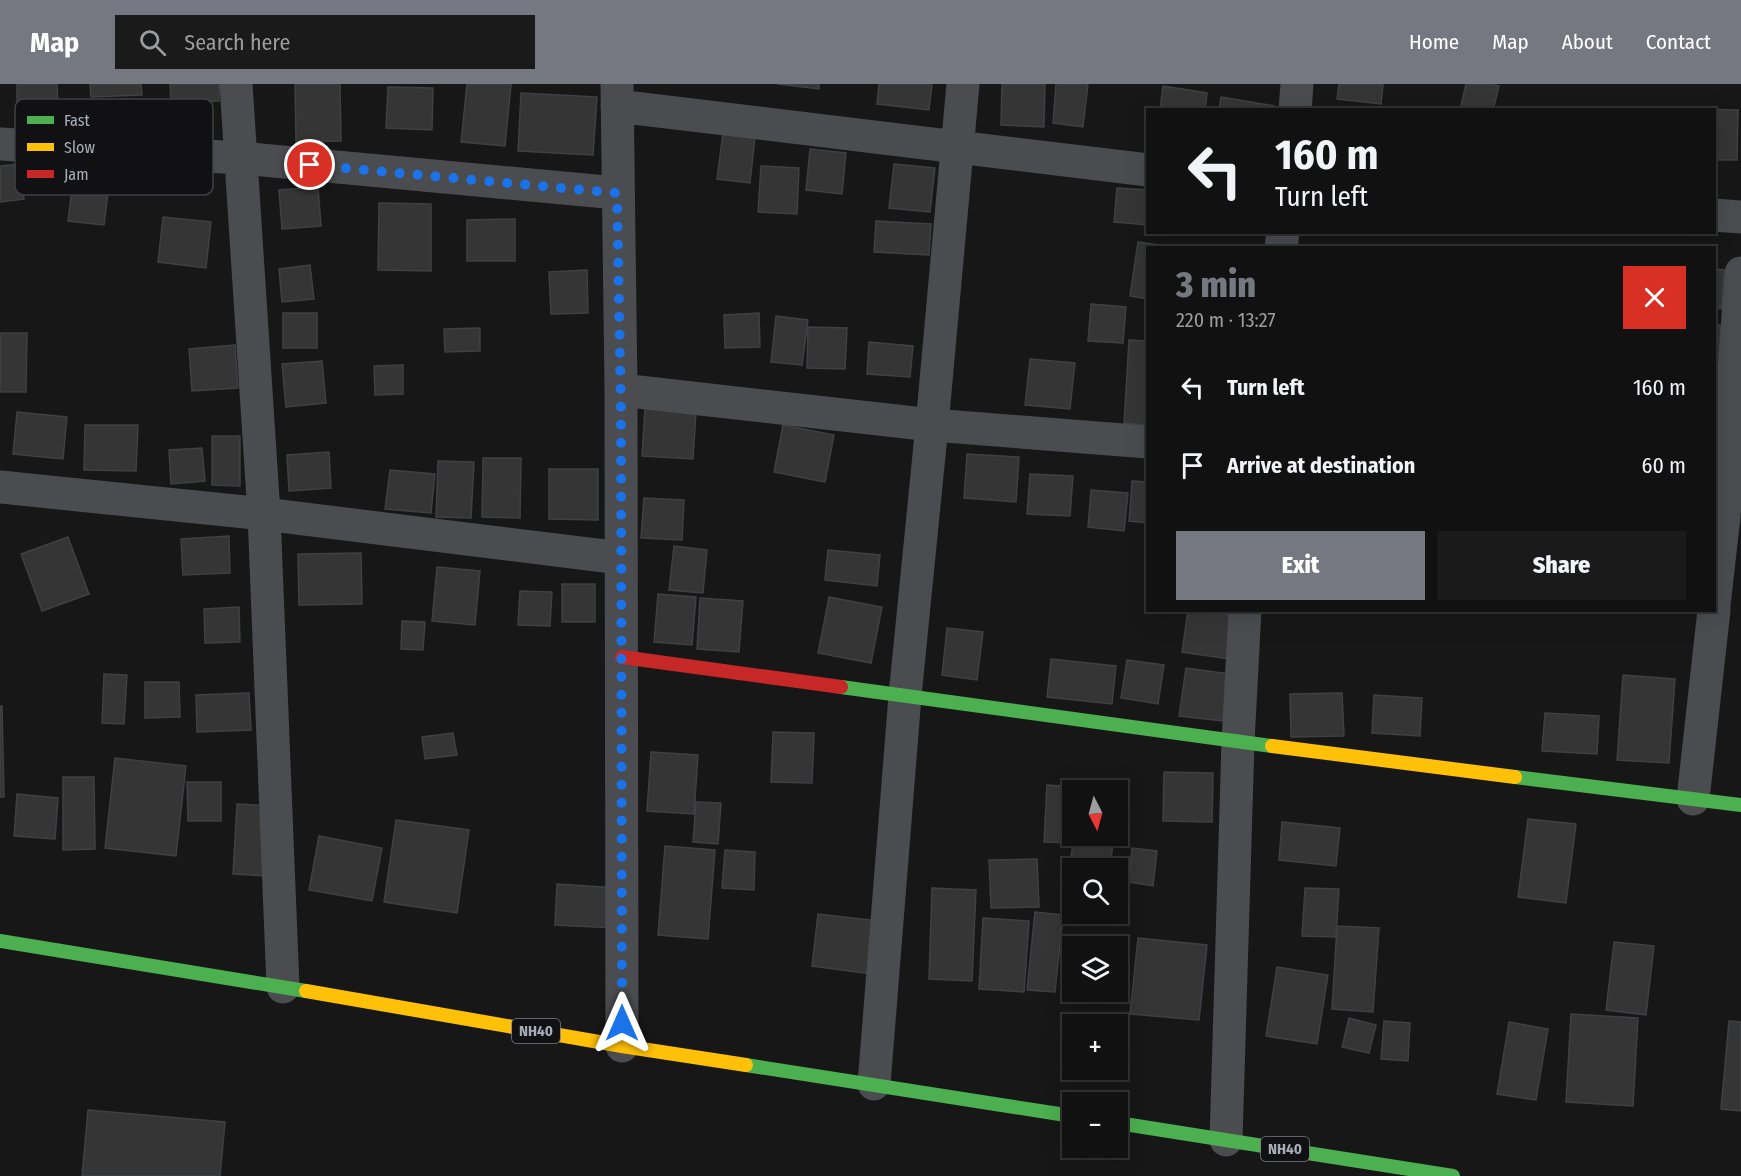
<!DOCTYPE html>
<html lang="en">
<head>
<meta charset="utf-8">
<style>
	:root { --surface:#111; --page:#1a1a1a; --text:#f1f3f6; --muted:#9c9d9f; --line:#303131; --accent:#757880 }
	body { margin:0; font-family:"Fira Sans Condensed",sans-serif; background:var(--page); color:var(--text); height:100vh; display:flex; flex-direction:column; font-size:22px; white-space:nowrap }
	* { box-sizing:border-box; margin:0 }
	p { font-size:20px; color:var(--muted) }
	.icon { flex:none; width:33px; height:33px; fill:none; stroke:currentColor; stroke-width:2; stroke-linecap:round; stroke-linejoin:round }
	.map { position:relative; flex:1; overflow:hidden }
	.panel { position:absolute; left:1146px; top:162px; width:570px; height:366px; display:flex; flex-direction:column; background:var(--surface); border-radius:0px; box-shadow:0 6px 24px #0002,0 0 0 2px var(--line) }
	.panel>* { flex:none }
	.guide { position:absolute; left:1146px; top:24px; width:570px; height:126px; border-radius:0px; box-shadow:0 6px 24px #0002,0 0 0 2px var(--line); background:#111; color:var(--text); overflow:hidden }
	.needle { width:39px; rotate:174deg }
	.fabs { position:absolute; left:1062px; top:696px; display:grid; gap:12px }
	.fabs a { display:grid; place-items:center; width:66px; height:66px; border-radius:0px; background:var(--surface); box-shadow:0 6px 24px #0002,0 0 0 2px var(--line); font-size:30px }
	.pin { position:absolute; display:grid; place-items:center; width:51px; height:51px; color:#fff; margin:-26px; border:3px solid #fff; border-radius:50%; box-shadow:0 2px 6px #0007 }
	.me { position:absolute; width:66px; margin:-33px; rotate:0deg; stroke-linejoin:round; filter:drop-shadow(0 0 4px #0008) }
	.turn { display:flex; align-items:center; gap:21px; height:126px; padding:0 30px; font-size:27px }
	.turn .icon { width:78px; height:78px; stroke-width:2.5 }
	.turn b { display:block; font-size:42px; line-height:51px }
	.round { display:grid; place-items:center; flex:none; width:63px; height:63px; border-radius:0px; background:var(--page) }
	.summary { display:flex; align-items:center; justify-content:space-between; height:102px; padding:0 30px }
	h1 { font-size:36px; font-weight:800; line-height:45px; color:var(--accent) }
	.primary-button { display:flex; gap:12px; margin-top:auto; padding:12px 30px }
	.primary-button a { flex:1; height:69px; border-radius:0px; background:var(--accent); color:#fff; font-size:24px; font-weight:800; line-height:69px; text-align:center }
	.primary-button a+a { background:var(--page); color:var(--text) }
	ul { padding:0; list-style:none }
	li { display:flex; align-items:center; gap:18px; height:78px; padding:0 30px }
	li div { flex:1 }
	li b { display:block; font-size:22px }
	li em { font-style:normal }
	header { display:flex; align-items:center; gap:36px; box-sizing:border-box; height:84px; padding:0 30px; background:var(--accent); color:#fff }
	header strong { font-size:28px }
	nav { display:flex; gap:33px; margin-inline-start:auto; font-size:21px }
	.search { width:420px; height:54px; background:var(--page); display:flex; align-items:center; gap:15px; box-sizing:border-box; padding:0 21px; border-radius:0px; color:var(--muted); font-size:22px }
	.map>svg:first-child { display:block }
	.building { fill:#353536; stroke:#3f4043; stroke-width:1.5 }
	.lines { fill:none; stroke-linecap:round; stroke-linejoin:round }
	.street { stroke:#4b4c50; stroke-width:33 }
	.fast { stroke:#4caf50; stroke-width:14 }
	.slow { stroke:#ffc107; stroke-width:14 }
	.jam { stroke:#c62828; stroke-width:14 }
	.route { stroke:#1a73e8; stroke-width:10; stroke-dasharray:0 18 }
	.labels { text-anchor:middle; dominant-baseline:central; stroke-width:6; stroke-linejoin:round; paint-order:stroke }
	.shield { fill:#111113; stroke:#7b7e86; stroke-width:1.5 }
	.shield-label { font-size:15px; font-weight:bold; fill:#a8adb8 }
	.key { fill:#111113; stroke:#3e4045; stroke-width:1.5 }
	.key-label { font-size:16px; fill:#a8adb8 }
</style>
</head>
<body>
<header>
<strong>Map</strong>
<div class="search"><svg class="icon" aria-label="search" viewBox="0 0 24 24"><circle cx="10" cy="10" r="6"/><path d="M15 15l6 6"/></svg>Search here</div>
<nav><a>Home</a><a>Map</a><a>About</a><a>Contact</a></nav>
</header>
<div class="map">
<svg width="1741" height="1092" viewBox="0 0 1741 1092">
	<rect width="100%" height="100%" fill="#171717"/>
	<!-- building -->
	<path class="building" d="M17,0H57L58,19L17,20Z
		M90,0H141L142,11L91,13Z
		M170,0H219V17L171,19Z
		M295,0H340L341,57L296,58Z
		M467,0H511L505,62L461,58Z
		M777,0H819V5Z
		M879,0H932L929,26L877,20Z
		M1002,0H1045L1044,43L1001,41Z
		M1056,0H1088L1083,43L1053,39Z
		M1339,0H1383L1381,20L1337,15Z
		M1466,0H1492L1499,2L1493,26H1460Z
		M1163,2L1207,9L1205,26H1160Z
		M388,3L433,4L432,46L386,44Z
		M521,9L597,13L593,71L518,67Z
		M1221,13L1275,22L1274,26H1219Z
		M1700,25L1738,26L1737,76H1714V26Z
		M723,49L755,53L750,99L717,95Z
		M810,65L846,69L842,110L806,106Z
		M20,80L24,115L0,118V82Z
		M894,80L935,84L930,128L889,124Z
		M761,82L799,84L797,130L758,128Z
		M73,96L109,101L104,141L68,137Z
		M318,103L321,142L282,145L279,106Z
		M1117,104L1148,106V141L1114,138Z
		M379,119L431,120V187L378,186Z
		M163,133L211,138L206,184L158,178Z
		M515,135V177H467V136Z
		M876,137L931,140L929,171L874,168Z
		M1138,158L1181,164H1148V215L1130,212Z
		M310,181L314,215L282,218L279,185Z
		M1714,185L1724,186L1722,225L1714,224Z
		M587,186L588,229L551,230L549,188Z
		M1091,220L1126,223L1123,259L1088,257Z
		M283,229H317V264H283Z
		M759,229L760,263L725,264L724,231Z
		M776,232L808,236L802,281L771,278Z
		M1714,241H1723L1721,294H1714Z
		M808,243L847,244L845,285L807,284Z
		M480,244V267L445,268L444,245Z
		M0,249H27L26,308H0Z
		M1129,256L1148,257V341L1124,339Z
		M869,258L913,262L910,293L867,290Z
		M235,261L238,304L192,307L189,265Z
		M1030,275L1075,279L1070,325L1025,321Z
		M322,277L326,319L286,323L282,280Z
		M403,281V310L375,311L374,282Z
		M645,324L696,328L693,375L642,372Z
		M17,328L67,333L63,375L13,370Z
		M85,341H138L136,387L84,386Z
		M783,341L834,351L825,398L774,388Z
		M212,352H240V402L212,401Z
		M202,364L205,397L171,400L169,366Z
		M329,368L331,404L289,407L287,371Z
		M967,370L1019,373L1016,418L964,414Z
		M483,374H521L520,434L482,433Z
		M438,377L474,378L471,434L436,433Z
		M549,385H598V436L549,435Z
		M390,386L435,390L431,429L385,425Z
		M1030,390L1073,392L1070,432L1027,430Z
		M1132,397L1148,398V439L1129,437Z
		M1091,406L1128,409L1124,447L1088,443Z
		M644,414L684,416L682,456L641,454Z
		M229,452L230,489L183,491L181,455Z
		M68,453L89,510L42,527L21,470Z
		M674,462L707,466L703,509L669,506Z
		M828,466L880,471L877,502L825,496Z
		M361,469L362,520L299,521L298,470Z
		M437,483L480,487L475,541L432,537Z
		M562,500H595V538H562Z
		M520,507L552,508L550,542L518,541Z
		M658,510L696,513L692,561L654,558Z
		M829,513L882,523L871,579L818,569Z
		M700,514L743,517L739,568L697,565Z
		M239,523L240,558L205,559L204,525Z
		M1188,526L1236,532L1229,575L1182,568Z
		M402,537L425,538L423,566L401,565Z
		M947,544L983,548L977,596L942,591Z
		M1051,575L1116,582L1112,620L1047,613Z
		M1127,576L1164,581L1158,620L1121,614Z
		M1186,584L1229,590L1223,637L1179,632Z
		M104,590L127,591L124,640L102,639Z
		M1623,591L1675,595L1669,679L1617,676Z
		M145,598H179L180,633L145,634Z
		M249,609L251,646L197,648L196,611Z
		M1342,609L1344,652L1291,653L1290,610Z
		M1374,611L1422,614L1420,652L1372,649Z
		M0,622H2L4,713H0Z
		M1545,629L1599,632L1597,670L1542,667Z
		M773,648L814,649L812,699L771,698Z
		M453,649L457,671L425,675L422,653Z
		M651,668L698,671L694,730L647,727Z
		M115,674L186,682L176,772L105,764Z
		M1164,688L1213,689L1212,738L1163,737Z
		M63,693H94L95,765L63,766Z
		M187,698H221V737H188Z
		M1047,701L1076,703V706H1072L1073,759L1044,758Z
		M17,710L58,714L55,755L14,752Z
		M696,718L721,719L718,760L693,758Z
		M237,720L274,722L270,792L233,790Z
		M1528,735L1576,740L1566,819L1518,813Z
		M396,736L469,746L457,829L384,818Z
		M1282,738L1340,744L1336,782L1279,776Z
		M319,752L382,764L372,817L309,806Z
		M1074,753L1113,759L1110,784H1072V801L1067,800Z
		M665,762L715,766L708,855L658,851Z
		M1132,764L1157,767L1153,802L1129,798Z
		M725,766L755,768L754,806L722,804Z
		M1037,775L1039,823L991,824L989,776Z
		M557,800L618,804L616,844L555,841Z
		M932,804L976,806L972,897L929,895Z
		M1305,804L1339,805L1336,853L1302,852Z
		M1035,828L1063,831L1055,908L1027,906Z
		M818,830L878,837L871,890L812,882Z
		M983,834L1029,837L1024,908L979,905Z
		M1337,842L1379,844L1373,928L1332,925Z
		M1138,854L1207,861L1199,936L1130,930Z
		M1614,858L1654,862L1646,931L1606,926Z
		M1072,861L1078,862H1072V908H1106L1104,916L1064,910Z
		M1277,883L1328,891L1317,960L1266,952Z
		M1571,930L1638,934L1633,1022L1566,1018Z
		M1349,934L1376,941L1369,969L1342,963Z
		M1384,937L1410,939L1408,977L1381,975Z
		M1729,937L1741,938V1027L1721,1025Z
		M1509,938L1548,945L1536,1016L1497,1010Z
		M88,1026L225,1038L220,1092H82Z"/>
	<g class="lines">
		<!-- street -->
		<path class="street" d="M236,0L264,430L283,903
			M617,0L621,306L622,962
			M617,22L1148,86
			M1295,26L1297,0
			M0,60L240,74L617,109
			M1714,131L1741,133
			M1281,164L1283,148
			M621,306L932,341L1148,358
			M0,403L264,430L621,474
			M1714,521L1724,433L1741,189
			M1693,715L1714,526
			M874,1000L905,612L932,341L963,0
			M1226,1056L1238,658L1245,526"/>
		<!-- fast -->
		<path class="fast" d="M841,603L1272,662
			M1515,693L1741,721
			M0,857L306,907
			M746,981L1072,1032
			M1118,1039L1453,1092"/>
		<!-- slow -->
		<path class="slow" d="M1272,662L1515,693
			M306,907L622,962L746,981"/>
		<!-- jam -->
		<path class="jam" d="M622,573L841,603"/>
	</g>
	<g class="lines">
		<!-- route -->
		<path class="route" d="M310,81L617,109L621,330L622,939"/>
	</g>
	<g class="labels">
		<!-- shield labels -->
		<g class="shield">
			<rect x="512" y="935" width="48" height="24" rx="4.5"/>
			<rect x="1261" y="1053" width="48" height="24" rx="4.5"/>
		</g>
		<g class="shield-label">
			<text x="536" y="947">NH40</text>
			<text x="1285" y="1065">NH40</text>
		</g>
	</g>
	<!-- legend -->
	<rect x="15" y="15" width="198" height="96" rx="9" class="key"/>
	<rect x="27" y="32" width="27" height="8" fill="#4caf50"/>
	<rect x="27" y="59" width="27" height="8" fill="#ffc107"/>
	<rect x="27" y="86" width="27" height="8" fill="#c62828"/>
	<g class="key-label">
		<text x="64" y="42">Fast</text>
		<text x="64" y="69">Slow</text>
		<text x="64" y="96">Jam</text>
	</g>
</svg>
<div class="fabs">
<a><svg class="needle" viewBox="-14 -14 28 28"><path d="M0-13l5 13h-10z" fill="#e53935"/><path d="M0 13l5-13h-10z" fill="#9c9d9f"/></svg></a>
<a><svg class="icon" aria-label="search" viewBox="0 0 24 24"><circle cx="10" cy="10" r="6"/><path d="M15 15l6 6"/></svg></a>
<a><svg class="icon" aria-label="layers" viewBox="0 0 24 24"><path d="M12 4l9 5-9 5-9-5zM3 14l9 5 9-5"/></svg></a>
<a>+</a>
<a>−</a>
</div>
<div class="pin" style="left:310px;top:81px;background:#d93025"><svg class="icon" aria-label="arrive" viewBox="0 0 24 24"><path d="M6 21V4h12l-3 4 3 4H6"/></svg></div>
<svg class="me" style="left:622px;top:939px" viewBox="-20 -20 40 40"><path d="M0-17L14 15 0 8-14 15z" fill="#1a73e8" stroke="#fff" stroke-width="4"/></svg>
<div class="guide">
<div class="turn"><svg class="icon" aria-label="left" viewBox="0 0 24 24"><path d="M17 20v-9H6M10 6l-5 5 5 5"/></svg><div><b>160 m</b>Turn left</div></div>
</div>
<section class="panel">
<div class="summary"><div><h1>3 min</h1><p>220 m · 13:27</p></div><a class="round" style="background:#d93025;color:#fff"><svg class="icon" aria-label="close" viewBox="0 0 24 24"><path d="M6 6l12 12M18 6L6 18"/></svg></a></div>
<ul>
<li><svg class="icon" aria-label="left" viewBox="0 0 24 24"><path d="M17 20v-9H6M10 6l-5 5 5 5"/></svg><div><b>Turn left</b></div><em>160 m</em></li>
<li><svg class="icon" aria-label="arrive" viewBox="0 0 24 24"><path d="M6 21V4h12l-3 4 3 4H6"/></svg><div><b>Arrive at destination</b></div><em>60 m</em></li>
</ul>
<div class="primary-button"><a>Exit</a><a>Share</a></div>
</section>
</div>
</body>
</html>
